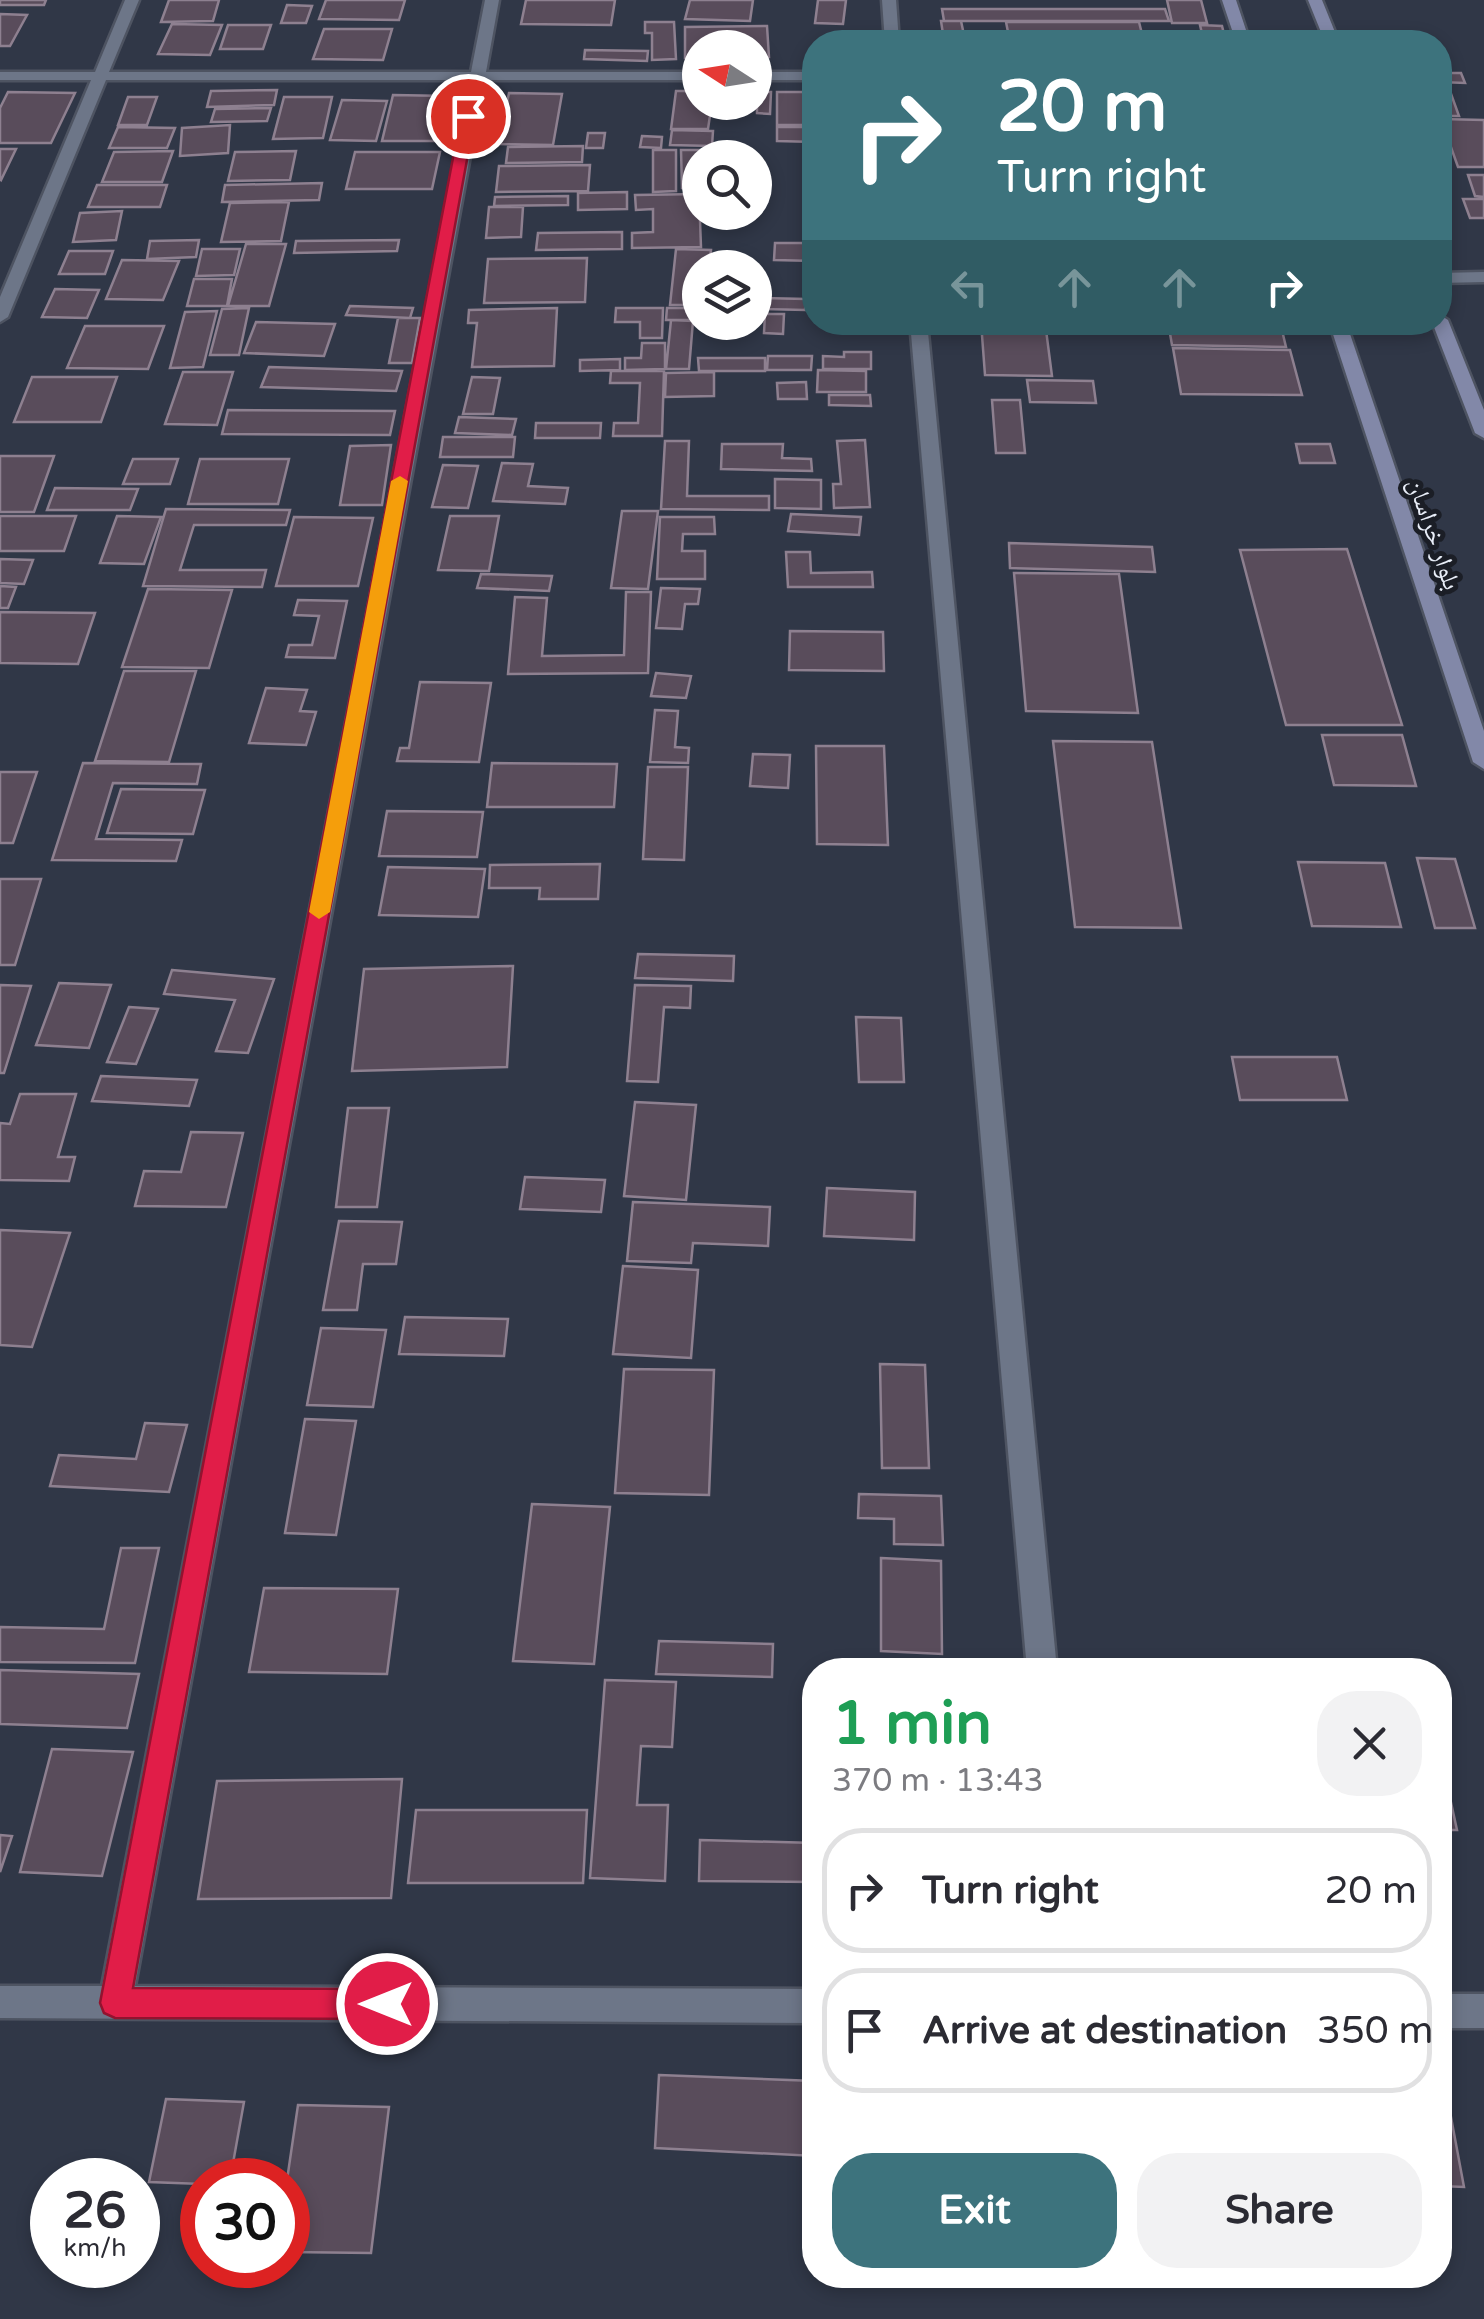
<!DOCTYPE html>
<html lang="en">
<head>
<meta charset="utf-8">
<style>
	:root { --surface:#fff; --page:#f2f2f3; --text:#2b2b33; --muted:#7c7c81; --line:#e1e1e2; --accent:#3d737d }
	body { margin:0; font-family:"Varela Round","Noto Naskh Arabic",sans-serif; background:var(--page); color:var(--text); height:100vh; display:flex; flex-direction:column; font-size:38px; white-space:nowrap }
	* { box-sizing:border-box; margin:0 }
	p { font-size:32px; color:var(--muted) }
	.icon { flex:none; width:55px; height:55px; fill:none; stroke:currentColor; stroke-width:2; stroke-linecap:round; stroke-linejoin:round }
	.map { position:relative; flex:1; overflow:hidden }
	.side { position:absolute; left:802px; top:1658px; width:650px; height:630px; display:flex; flex-direction:column; background:var(--surface); border-radius:40px; box-shadow:0 5px 15px #0003 }
	.side>* { flex:none }
	.guide { position:absolute; left:802px; top:30px; width:650px; height:305px; border-radius:40px; box-shadow:0 5px 15px #0003; background:#3d737d; color:#fff; overflow:hidden }
	.needle { width:65px; rotate:282deg }
	.buttons { position:absolute; left:682px; top:30px; display:grid; gap:20px }
	.buttons a { display:grid; place-items:center; width:90px; height:90px; border-radius:50%; background:var(--surface); box-shadow:0 5px 15px #0003; font-size:50px }
	.speed { position:absolute; left:30px; top:2158px; display:flex; gap:20px; font-size:50px; font-weight:700; text-align:center }
	.speed>* { display:grid; place-content:center; width:130px; height:130px; border-radius:50%; background:var(--surface); box-shadow:0 5px 15px #0003; line-height:1 }
	.speed small { font-size:25px; font-weight:400 }
	.speed .limit { border:15px solid #d22; background:#fff; color:#111 }
	.pin { position:absolute; display:grid; place-items:center; width:85px; height:85px; color:#fff; margin:-42px; border:5px solid #fff; border-radius:50%; box-shadow:0 2px 10px #0007 }
	.me { position:absolute; width:110px; margin:-55px; rotate:270deg; stroke-linejoin:round; filter:drop-shadow(0 0 8px #0008) }
	.turn { display:flex; align-items:center; gap:35px; height:210px; padding:0 30px; font-size:45px }
	.turn .icon { width:130px; height:130px; stroke-width:2.5 }
	.turn b { display:block; font-size:70px; line-height:85px }
	.lanes { display:flex; align-items:center; height:95px; padding:0 30px; background:#0003; justify-content:center; gap:50px; direction:ltr }
	.lanes .off { opacity:.35 }
	.round { display:grid; place-items:center; flex:none; width:105px; height:105px; border-radius:40px; background:var(--page) }
	.summary { display:flex; align-items:center; justify-content:space-between; height:170px; padding:0 30px }
	h1 { font-size:60px; font-weight:700; line-height:75px; color:#1e9e55 }
	.action { display:flex; gap:20px; margin-top:auto; padding:20px 30px }
	.action a { flex:1; height:115px; border-radius:40px; background:var(--accent); color:#fff; font-size:40px; font-weight:700; line-height:115px; text-align:center }
	.action a+a { background:var(--page); color:var(--text) }
	ul { padding:0; list-style:none }
	li { display:flex; align-items:center; gap:30px; height:125px; margin:0 20px 15px; padding:0 10px; border:5px solid var(--line); border-radius:40px }
	li div { flex:1 }
	li b { display:block; font-size:38px }
	li em { font-style:normal }
	.map>svg:first-child { display:block }
	.building { fill:#594c5b; stroke:#8e8090; stroke-width:2.5 }
	.lines { fill:none; stroke-linecap:round; stroke-linejoin:round }
	.street-casing { stroke:#4e5462; stroke-width:5 }
	.secondary-casing { stroke:#4e5462; stroke-width:5 }
	.street { fill:#6d7688; fill-rule:evenodd }
	.secondary { fill:#8288a8; fill-rule:evenodd }
	.route { fill:#e11d48; stroke:#92132f; stroke-width:2.5 }
	.slow { fill:#f59e0b }
	.labels { text-anchor:middle; dominant-baseline:central; stroke-width:10; stroke-linejoin:round; paint-order:stroke }
	.far-street-label { font-size:25px; fill:#e9eef8; stroke:#1b1e26 }
</style>
</head>
<body>
<div class="map">
<svg width="1484" height="2319" viewBox="0 0 1484 2319">
	<rect width="100%" height="100%" fill="#303747"/>
	<!-- building -->
	<path class="building" d="M0,0H46L44,5H0Z
		M169,0H219L213,21L161,22Z
		M326,0H405L399,20L319,19Z
		M526,0H615L611,25L521,24Z
		M690,0H753L750,21L685,19Z
		M818,0H846L843,24L815,23Z
		M1167,0H1201L1207,23H1172Z
		M287,5L312,6L306,23H281Z
		M942,9H1165L1169,21H944Z
		M0,14L27,15L10,46H0Z
		M941,21H961L964,35L943,34Z
		M645,22H674L676,59L652,60V33H645Z
		M1006,22H1139L1144,42H1010Z
		M172,24L222,25L210,55L158,54Z
		M228,25H271L263,49H220Z
		M1200,25L1222,26L1226,42H1204Z
		M767,26L769,57L755,58V48H700V58H685V27Z
		M324,29H392L383,60L313,59Z
		M585,50L648,51L647,61L584,59Z
		M1440,62L1444,73H1461L1465,83L1440,82Z
		M277,90L274,105L207,107L211,91Z
		M676,91H700V102H712L708,129H671Z
		M1440,91H1450L1459,116H1440Z
		M8,92L75,93L51,143H0V108Z
		M755,92H771L770,114L757,113V108L745,105L718,104L755,102Z
		M777,92H806L807,125H777Z
		M509,93L562,94L553,145L498,144Z
		M393,95L448,96L438,141H382Z
		M128,97H157L147,125H118Z
		M284,97H332L323,138L273,139Z
		M342,100L387,101L376,141L330,140Z
		M271,108L267,121L211,122L215,109Z
		M1441,119L1484,120V167H1458Z
		M230,125L228,153L180,156L182,128Z
		M118,127L175,128L167,148H109Z
		M777,127H815V142L777,141Z
		M672,130L713,131L712,146L670,145Z
		M588,133H605L603,148H586Z
		M642,136L662,137L661,148L640,147Z
		M583,146L582,162L506,163L508,147Z
		M0,149H16L1,180L0,179Z
		M653,150H676V191L653,192Z
		M681,150H739L740,158H700V188H682Z
		M173,151L162,182H102L114,152Z
		M296,151L290,180L228,181L235,152Z
		M355,152H440L432,189H346Z
		M590,165L588,191L496,192L499,166Z
		M1468,175H1484V197L1475,196Z
		M322,183L319,200L222,202L225,185Z
		M97,185H167L160,207H88Z
		M627,192V209L578,210V193Z
		M699,194L701,247L632,248V233L653,232V209L636,210L635,195Z
		M568,196V205L494,206L495,197Z
		M1463,199H1484V218H1470Z
		M289,202L281,241L221,242L230,203Z
		M489,207H523L521,237L486,238Z
		M122,211L116,240L73,242L80,213Z
		M622,232V249L536,250L538,233Z
		M199,240L196,257L147,259L150,241Z
		M399,240L397,251L294,253L296,241Z
		M775,243H815V261L774,260Z
		M246,244H286L269,306H228Z
		M202,249H240L234,275L196,276Z
		M676,249L711,250L709,268H700V305H670Z
		M69,251H113L105,274H59Z
		M587,258L585,302L484,303L488,259Z
		M122,260L179,261L163,300L106,299Z
		M194,279H232L227,306H187Z
		M55,289L99,290L87,318L42,317Z
		M761,298L806,299L805,310L761,309Z
		M350,306L413,308L410,318L346,315Z
		M249,308L239,355H210L222,309Z
		M557,308L554,366L472,367L477,323H468L469,310Z
		M616,308H663L662,338H640V322H615Z
		M667,308H700V320H666Z
		M217,311L203,367L170,368L185,312Z
		M765,314H784L783,334L764,333Z
		M398,318H420L412,363H389Z
		M671,320L693,321L689,369H666Z
		M256,322L335,324L324,356L244,353Z
		M981,322H1045L1052,376L985,375Z
		M1168,322H1280L1286,347L1172,345Z
		M85,326H164L148,369L67,368Z
		M642,343H665V369L625,370V358H641Z
		M1173,348L1290,350L1302,395L1181,394Z
		M844,352H871V369H823V356L844,357Z
		M768,356H812L811,370H767Z
		M698,358H765V371H699Z
		M620,359V370L580,371V360Z
		M269,367L402,371L396,391L261,387Z
		M818,370L866,371V392H817Z
		M611,371H664L662,436H613L614,423H638L640,383H610Z
		M183,372H233L217,425L165,424Z
		M714,372V396L665,397L666,373Z
		M32,377H117L101,422H14Z
		M472,377L500,378L493,414H463Z
		M1027,380L1093,381L1096,403L1030,402Z
		M806,382L807,399H778L777,383Z
		M829,395H870L871,406L829,405Z
		M992,400H1020L1025,453H996Z
		M228,410L395,411L390,435L222,434Z
		M459,417L516,419L512,435L455,433Z
		M536,423H601L600,438H535Z
		M443,437H515L513,457H440Z
		M865,440L870,507L834,508L833,484H841L837,441Z
		M665,441H689L687,496H769V510L661,509Z
		M722,444H783L782,458L811,459L812,471L721,469Z
		M1296,444H1330L1335,463H1300Z
		M391,445L382,505H340L350,446Z
		M0,456H54L34,512H0Z
		M133,459H178L170,484H123Z
		M200,459H289L278,504H188Z
		M502,463L533,464L528,486L568,488L565,504L493,501Z
		M443,465L478,466L468,508L432,507Z
		M775,479L821,480V509L775,508Z
		M55,488L138,489L130,510H47Z
		M166,509L290,510L286,525H194L180,570H266L262,587L143,586Z
		M622,511H658L648,589L611,588Z
		M791,514L861,517L859,535L788,531Z
		M0,516H76L64,551H0Z
		M117,516L161,517L144,564L100,563Z
		M450,516H499L489,571L438,570Z
		M294,517L373,518L358,586H276Z
		M660,517H714L715,534H683L682,551H705V579H657Z
		M1009,543L1152,547L1155,572L1010,568Z
		M1347,549L1402,725H1286L1240,550Z
		M786,552H810L811,573L872,572L873,587H788Z
		M0,559L33,560L24,584L0,583Z
		M1014,573L1119,574L1138,713L1026,711Z
		M481,574L552,576L549,591L477,588Z
		M0,586L16,587L8,608H0Z
		M661,588L700,589L698,604H685L682,629L656,628Z
		M148,589L232,590L209,668L122,667Z
		M626,592H651L648,673L508,674L515,597L547,598L542,656L624,655Z
		M298,600L347,601L335,658L286,657L289,645H312L319,616L294,615Z
		M0,612L95,613L78,664L0,663Z
		M790,631L883,632L884,671L789,670Z
		M124,671H196L169,762L95,761Z
		M656,673L691,676L686,698L651,696Z
		M420,682L491,683L479,762L397,761L400,748H409Z
		M266,688L307,690L300,711L316,712L306,745L249,743Z
		M655,710L678,711L675,747L689,748L688,763L650,762Z
		M1322,735H1402L1416,786L1334,785Z
		M1053,741L1152,742L1181,928L1075,927Z
		M816,746H884L888,845L817,844Z
		M753,754L790,755L788,788L750,786Z
		M83,763L201,764L197,784L113,783L96,839L182,840L176,861L52,860Z
		M492,763L617,764L614,807H487Z
		M648,767H688L684,860L643,859Z
		M0,772H37L13,843H0Z
		M121,789L205,790L193,834L107,833Z
		M387,811L483,812L477,857L379,856Z
		M1417,858L1455,859L1475,928H1435Z
		M1298,862L1385,863L1401,927L1312,926Z
		M600,864L598,899H539L540,888H489L490,865Z
		M388,867L485,869L478,917L379,915Z
		M0,879H41L15,965H0Z
		M638,954L734,956L733,981L635,978Z
		M513,966L507,1067L352,1071L364,969Z
		M172,970L274,979L248,1053L216,1051L235,1000L164,994Z
		M59,983L111,985L89,1048L36,1045Z
		M0,985L31,986L4,1073H0Z
		M635,985L691,986L690,1008L664,1007L658,1082L627,1081Z
		M129,1007L158,1009L136,1064L107,1062Z
		M856,1017L901,1018L904,1082H859Z
		M1232,1057H1337L1347,1100H1240Z
		M101,1076L197,1080L189,1106L92,1101Z
		M20,1094H76L58,1157H75L69,1181L0,1180V1123L10,1124Z
		M635,1102L696,1105L686,1200L624,1196Z
		M348,1108H389L377,1207H336Z
		M191,1132L243,1133L226,1207L135,1206L144,1171L181,1172Z
		M525,1177L605,1180L601,1212L520,1209Z
		M827,1188L915,1192L914,1240L824,1236Z
		M633,1202L770,1207L768,1246L693,1243L691,1263L627,1261Z
		M339,1221L402,1222L396,1264H363L357,1310H323Z
		M0,1230L70,1233L32,1347L0,1345Z
		M623,1266L698,1270L691,1358L613,1354Z
		M405,1317L508,1319L504,1356L399,1354Z
		M321,1328L386,1330L373,1407L307,1405Z
		M880,1364L925,1365L929,1468H882Z
		M624,1369L714,1370L709,1495L615,1493Z
		M305,1419L356,1421L336,1535L285,1533Z
		M145,1423L187,1425L169,1492L50,1486L59,1455L136,1459Z
		M859,1494L941,1496L943,1545L894,1544V1519L858,1518Z
		M532,1504L610,1507L594,1664L513,1661Z
		M121,1548H159L135,1663L0,1662V1627L104,1629Z
		M881,1558L941,1561L942,1654L881,1651Z
		M264,1588L398,1589L387,1674L249,1672Z
		M659,1641L773,1644L772,1677L656,1674Z
		M0,1670L139,1674L127,1728L0,1724Z
		M605,1680L676,1682L672,1747L641,1746L637,1805H668L665,1881L590,1878Z
		M52,1749L133,1752L102,1876L20,1872Z
		M1440,1752L1457,1830H1440Z
		M402,1779L391,1898L198,1899L217,1781Z
		M416,1810H587L583,1883H408Z
		M0,1835L12,1836L0,1872Z
		M700,1840L815,1843V1882L699,1881Z
		M659,2075L815,2081V2156L655,2148Z
		M166,2099L244,2102L230,2180H202V2184L149,2182Z
		M1440,2101H1448L1464,2187L1440,2186Z
		M298,2105L389,2107L371,2253L288,2252L287,2180Z"/>
	<g class="lines">
		<defs>
			<path id="street" d="M125,0H139L109,72H471L485,0H499L486,72H700V80H484L135,1986L815,1989V2023L0,2018V1986H102L470,80H106L8,317L0,322V297L91,80H0V72H95Z
				M882,0H896L899,42H885Z
				M755,72H815V80H755Z
				M1484,272V282L1440,283V273Z
				M910,322H927L1057,1670H1027Z
				M1440,1994H1484V2028H1440Z"/>
			<path id="secondary" d="M1222,0H1236L1250,42H1236Z
				M1308,0H1322L1339,42H1325Z
				M1440,315L1448,320L1484,410V438L1475,433L1432,322H1440Z
				M1329,322H1346L1484,731V769L1473,762Z"/>
		</defs>
		<!-- street casing -->
		<use href="#street" class="street-casing"/>
		<!-- secondary casing -->
		<use href="#secondary" class="secondary-casing"/>
		<!-- street -->
		<use href="#street" class="street"/>
		<!-- secondary -->
		<use href="#secondary" class="secondary"/>
	</g>
	<!-- route -->
	<path class="route" d="M468,112L475,116L133,1988L387,1989L398,1993L402,2004L398,2015L387,2019L115,2018L104,2013L100,2003L461,116Z"/>
	<!-- slow -->
	<path class="slow" d="M400,476L408,481L330,912L319,919L309,912L391,481Z"/>
	<g class="labels">
		<!-- far-street labels -->
		<g class="far-street-label">
			<text transform="translate(1434 534) rotate(71)">بلوار خراسان</text>
		</g>
	</g>
</svg>
<div class="buttons">
<a><svg class="needle" viewBox="-14 -14 28 28"><path d="M0-13l5 13h-10z" fill="#e53935"/><path d="M0 13l5-13h-10z" fill="#7c7c81"/></svg></a>
<a><svg class="icon" aria-label="search" viewBox="0 0 24 24"><circle cx="10" cy="10" r="6"/><path d="M15 15l6 6"/></svg></a>
<a><svg class="icon" aria-label="layers" viewBox="0 0 24 24"><path d="M12 4l9 5-9 5-9-5zM3 14l9 5 9-5"/></svg></a>
</div>
<div class="speed"><div>26<small>km/h</small></div><div class="limit">30</div></div>
<div class="pin" style="left:468px;top:116px;background:#d93025"><svg class="icon" aria-label="arrive" viewBox="0 0 24 24"><path d="M6 21V4h12l-3 4 3 4H6"/></svg></div>
<svg class="me" style="left:387px;top:2004px" viewBox="-20 -20 40 40"><circle r="17" fill="#e11d48" stroke="#fff" stroke-width="3"/><path d="M0-11L8 9 0 5-8 9z" fill="#fff"/></svg>
<div class="guide">
<div class="turn"><svg class="icon" aria-label="right" viewBox="0 0 24 24"><path d="M7 20v-9h11M14 6l5 5-5 5"/></svg><div><b>20 m</b>Turn right</div></div>
<div class="lanes"><svg class="icon off" aria-label="left" viewBox="0 0 24 24"><path d="M17 20v-9H6M10 6l-5 5 5 5"/></svg><svg class="icon off" aria-label="ahead" viewBox="0 0 24 24"><path d="M12 20V5M6 11l6-6 6 6"/></svg><svg class="icon off" aria-label="ahead" viewBox="0 0 24 24"><path d="M12 20V5M6 11l6-6 6 6"/></svg><svg class="icon" aria-label="right" viewBox="0 0 24 24"><path d="M7 20v-9h11M14 6l5 5-5 5"/></svg></div>
</div>
<section class="side">
<div class="summary"><div><h1>1 min</h1><p>370 m · 13:43</p></div><a class="round"><svg class="icon" aria-label="close" viewBox="0 0 24 24"><path d="M6 6l12 12M18 6L6 18"/></svg></a></div>
<ul>
<li><svg class="icon" aria-label="right" viewBox="0 0 24 24"><path d="M7 20v-9h11M14 6l5 5-5 5"/></svg><div><b>Turn right</b></div><em>20 m</em></li>
<li><svg class="icon" aria-label="arrive" viewBox="0 0 24 24"><path d="M6 21V4h12l-3 4 3 4H6"/></svg><div><b>Arrive at destination</b></div><em>350 m</em></li>
</ul>
<div class="action"><a>Exit</a><a>Share</a></div>
</section>
</div>
</body>
</html>
